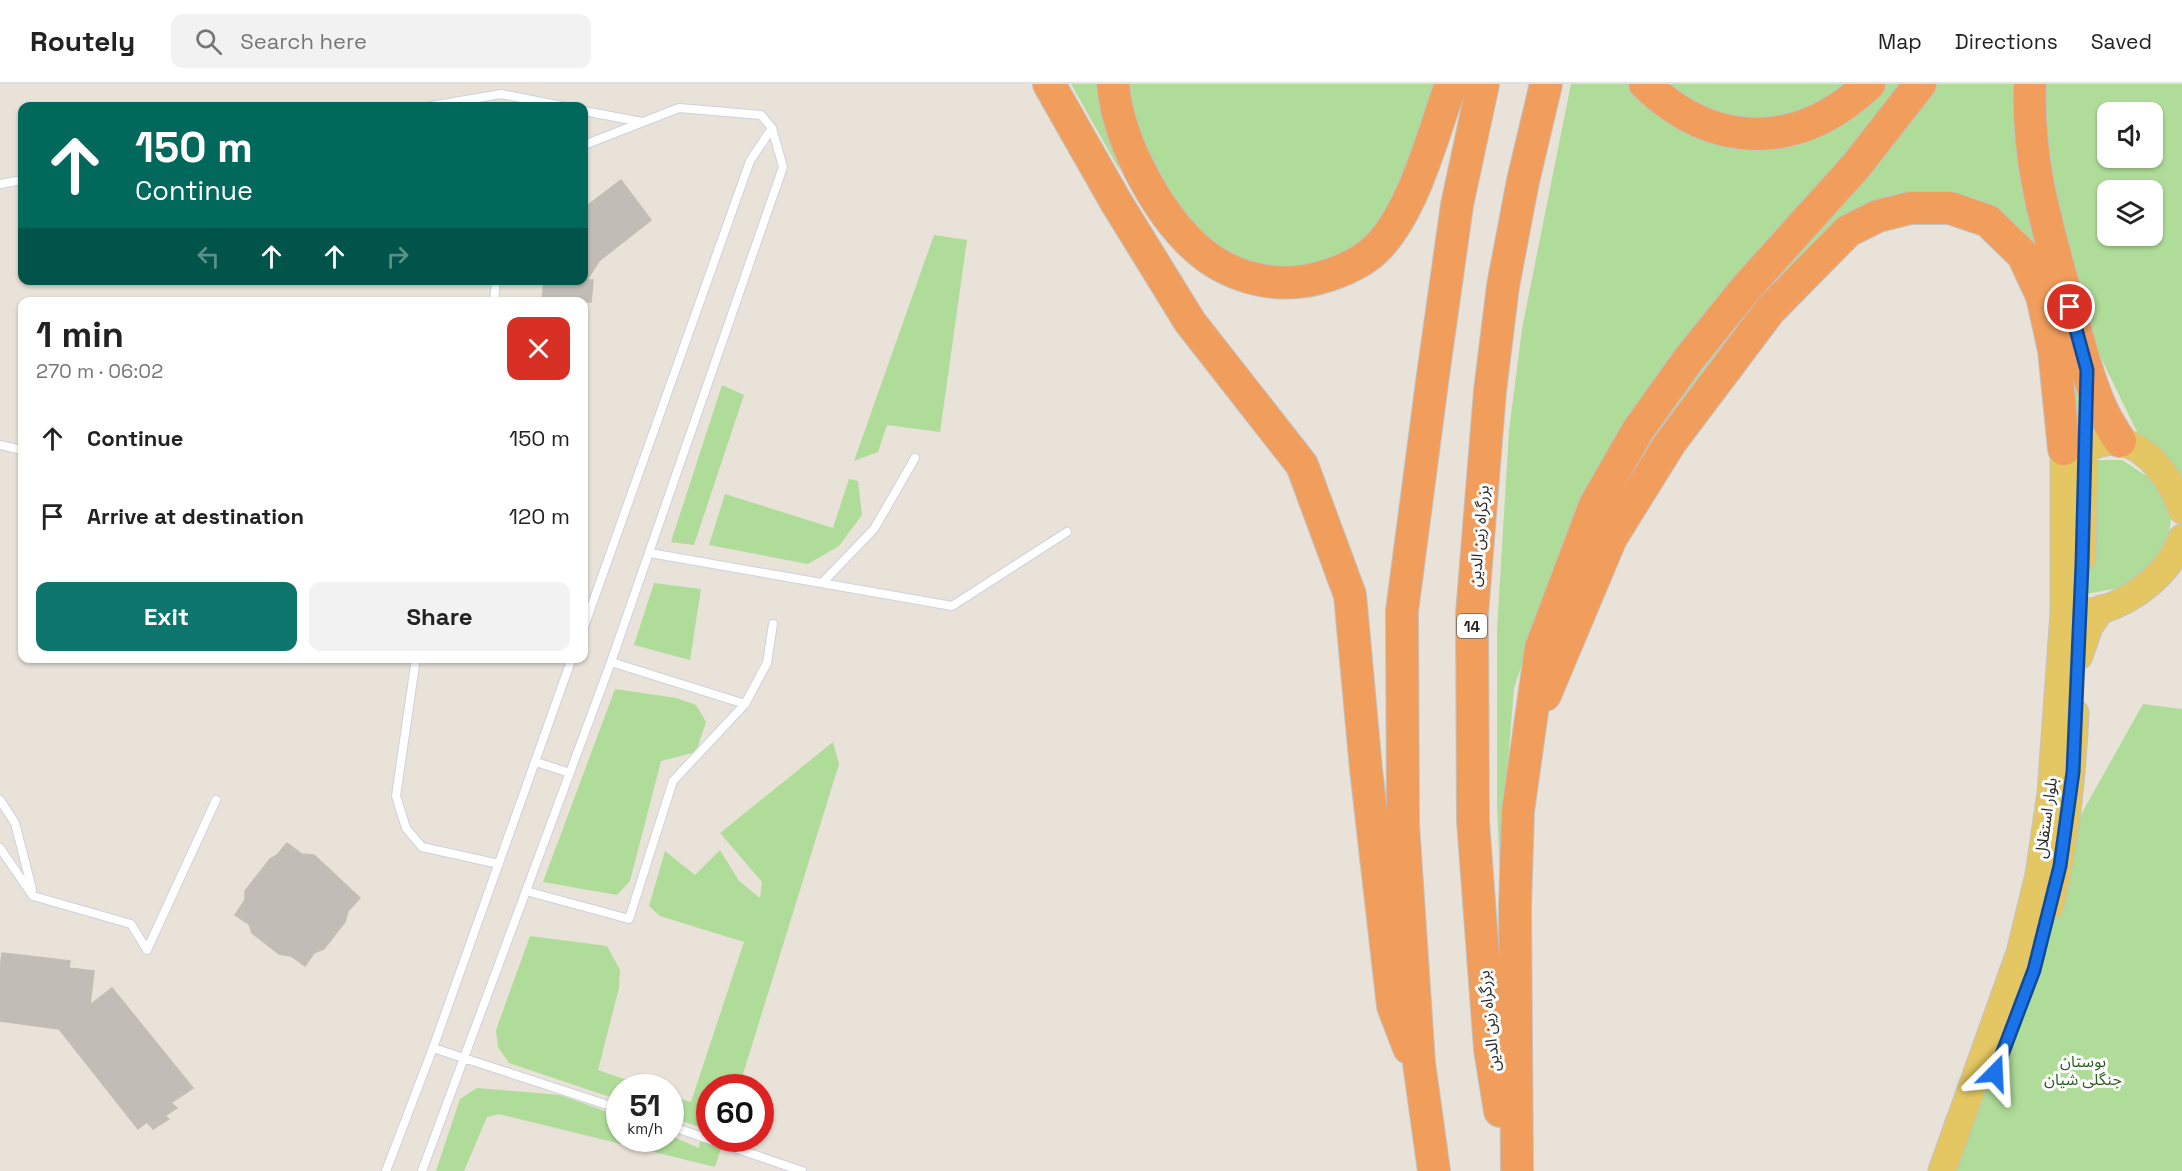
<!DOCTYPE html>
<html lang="en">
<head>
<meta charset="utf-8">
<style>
	:root { --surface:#fff; --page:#f2f2f2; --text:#222; --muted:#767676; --line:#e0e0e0; --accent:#0f766e }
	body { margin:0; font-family:"Space Grotesk","Noto Sans Arabic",sans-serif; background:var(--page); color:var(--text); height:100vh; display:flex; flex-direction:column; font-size:22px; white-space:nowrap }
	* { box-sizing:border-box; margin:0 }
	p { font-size:20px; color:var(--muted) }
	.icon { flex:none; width:33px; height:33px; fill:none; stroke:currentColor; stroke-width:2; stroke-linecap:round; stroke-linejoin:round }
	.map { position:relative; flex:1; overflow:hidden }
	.panel { position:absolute; left:18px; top:213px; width:570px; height:366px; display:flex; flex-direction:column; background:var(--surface); border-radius:12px; box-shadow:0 2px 4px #0004 }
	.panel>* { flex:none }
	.top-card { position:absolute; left:18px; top:18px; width:570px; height:183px; border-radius:12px; box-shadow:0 2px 4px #0004; background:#00695c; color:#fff; overflow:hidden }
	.controls { position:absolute; left:2097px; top:18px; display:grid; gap:12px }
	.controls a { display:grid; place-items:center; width:66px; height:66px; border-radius:12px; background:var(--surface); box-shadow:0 2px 4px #0004; font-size:30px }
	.speed { position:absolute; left:606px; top:990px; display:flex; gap:12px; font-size:30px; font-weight:700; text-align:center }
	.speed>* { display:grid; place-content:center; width:78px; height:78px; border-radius:50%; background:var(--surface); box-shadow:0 2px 4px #0004; line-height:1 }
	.speed small { font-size:15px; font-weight:400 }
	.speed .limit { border:9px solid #d22; background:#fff; color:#111 }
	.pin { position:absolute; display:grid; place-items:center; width:51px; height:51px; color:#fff; margin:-26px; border:3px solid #fff; border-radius:50%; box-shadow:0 2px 6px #0007 }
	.me { position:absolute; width:66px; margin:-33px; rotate:21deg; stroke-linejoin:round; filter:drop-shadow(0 0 4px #0008) }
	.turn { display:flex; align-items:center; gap:21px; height:126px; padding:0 18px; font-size:27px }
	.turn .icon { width:78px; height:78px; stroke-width:2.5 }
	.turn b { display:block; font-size:42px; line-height:51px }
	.lanes { display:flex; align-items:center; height:57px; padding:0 18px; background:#0003; justify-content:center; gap:30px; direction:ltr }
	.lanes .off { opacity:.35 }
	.round { display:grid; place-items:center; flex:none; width:63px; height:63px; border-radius:12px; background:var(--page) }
	.overview { display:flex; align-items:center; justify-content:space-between; height:102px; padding:0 18px }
	h1 { font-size:36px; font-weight:600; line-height:45px }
	.cta { display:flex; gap:12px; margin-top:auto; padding:12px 18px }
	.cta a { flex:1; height:69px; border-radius:12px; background:var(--accent); color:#fff; font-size:24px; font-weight:600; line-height:69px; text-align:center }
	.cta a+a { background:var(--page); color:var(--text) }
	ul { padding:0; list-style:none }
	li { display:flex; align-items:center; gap:18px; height:78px; padding:0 18px }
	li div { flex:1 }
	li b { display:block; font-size:22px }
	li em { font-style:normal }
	header { display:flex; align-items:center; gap:36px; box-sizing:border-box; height:84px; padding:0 30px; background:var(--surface); border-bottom:2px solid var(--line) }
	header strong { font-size:28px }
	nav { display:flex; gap:33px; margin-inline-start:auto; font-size:21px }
	.search { width:420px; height:54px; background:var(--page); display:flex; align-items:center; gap:15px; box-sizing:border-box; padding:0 21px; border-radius:12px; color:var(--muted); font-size:22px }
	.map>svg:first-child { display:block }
	.green { fill:#afdc99; fill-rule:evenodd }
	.building { fill:#c1bcb5; stroke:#c3beb3; stroke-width:1.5 }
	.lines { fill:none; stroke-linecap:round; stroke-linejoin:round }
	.lane-casing { stroke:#ced1df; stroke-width:10 }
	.primary-casing { stroke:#c3c3c3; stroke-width:29 }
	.highway-casing { stroke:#c3c3c3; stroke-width:34 }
	.lane { stroke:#fff; stroke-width:8 }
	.primary { stroke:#e4c762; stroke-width:27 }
	.highway { stroke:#f19d5c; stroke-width:32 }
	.route-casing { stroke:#114b97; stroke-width:15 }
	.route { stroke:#1a73e8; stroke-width:10 }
	.labels { text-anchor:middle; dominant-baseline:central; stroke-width:6; stroke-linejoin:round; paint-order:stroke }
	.shield { fill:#fff; stroke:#686868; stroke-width:1.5 }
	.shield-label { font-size:15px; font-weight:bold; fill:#272727 }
	.street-label { font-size:16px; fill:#272727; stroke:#fff }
	.park-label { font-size:16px; fill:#2b5c1e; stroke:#fff }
</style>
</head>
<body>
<header>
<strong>Routely</strong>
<div class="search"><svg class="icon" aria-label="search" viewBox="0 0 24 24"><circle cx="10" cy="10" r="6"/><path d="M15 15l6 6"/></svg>Search here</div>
<nav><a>Map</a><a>Directions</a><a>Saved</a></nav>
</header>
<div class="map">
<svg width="2182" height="1087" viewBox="0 0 2182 1087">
	<rect width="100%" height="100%" fill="#e8e2d9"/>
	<!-- green -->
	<path class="green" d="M1071,0H1101L1106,36L1120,87Z
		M1123,0H1435L1408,86L1376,151L1344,176L1263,188L1209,163L1151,88Z
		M1571,0H1633L1712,53L1883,0H1909L1717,228L1530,557L1514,604L1507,690L1503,740L1504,888L1497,721V546L1509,347L1522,245Z
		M1659,0H1855L1851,4L1776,38L1701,28Z
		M1932,0H2024L2084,345L2066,346L2022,152L1867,126L1580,483L1654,338Z
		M2046,0H2182V398L2139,352L2074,219L2041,61ZM2108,28H2152V74H2108ZM2108,106H2152V152H2108Z
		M934,151L967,156L940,348L887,341L878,368L854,377Z
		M722,301L744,311L694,461L671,458Z
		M2092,376H2122L2148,393L2164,414L2171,434L2168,457L2139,497L2114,505L2086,510Z
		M849,395L858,397L862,431L839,462L808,480L709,461L725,410L833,444Z
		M654,499L701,505L690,576L634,561Z
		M615,605L676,614L696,621L706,638L696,668L661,677L630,797L617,811L543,798Z
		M2143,620L2182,625V1087H1944L2046,793Z
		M833,658L839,680L739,1003L710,1004V1054L724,1055L715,1083L499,1030L487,1033L464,1087H436L460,1015L477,1004L560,1011L619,1032L620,1054H670L671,1052L699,1064L702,1044L671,1033V1012L691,1018L744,858L660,832L649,822L665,767L695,791L720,766L739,797L760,814L762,798L720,749Z
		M530,852L607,862L620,886L619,904L598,986L647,1003L620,1004L619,1016L509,979L498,963L496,946Z"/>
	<!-- building -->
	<path class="building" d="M621,96L651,136L599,177L587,196H593L591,218H542L544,196H584V124Z
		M287,759L302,770L314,771L360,814L348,827L345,838L324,865L314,869L305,882L291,872L279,870L252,849L249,840L235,831L245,816V807L270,775L277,771Z
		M2,869L70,877L69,884L94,887L90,921L112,904L193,1004L171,1019L177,1024L165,1032L169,1035L153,1045L147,1038L138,1045L59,945L0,937V886Z"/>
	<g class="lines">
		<defs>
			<path id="lane" d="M431,22L501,10L562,22
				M584,27L642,38
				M0,100L22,96
				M494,218L496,196
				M0,361L22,366
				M650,469L952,522L1067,448
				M822,499L874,445L915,374
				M584,543L750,77L772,44
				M416,574L396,712L406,744L422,763L499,780
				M611,578L745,620
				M536,678L570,689
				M0,716L15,739L32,805
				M0,764L33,812L131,840L147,866L216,716
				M526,807L629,835L673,697L745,620L767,579L773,540
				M433,964L620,1025
				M670,1042L802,1087
				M386,1087L433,964L572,574
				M422,1087L611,578L783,83L772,44L761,31L679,24L584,61"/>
			<path id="primary" d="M2082,474L2084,364
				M2064,529C2076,529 2089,529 2101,526C2135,516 2170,488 2182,454
				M2079,572L2089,543L2101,525
				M2050,822C2065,759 2072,694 2075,629
				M1942,1087L2020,869L2039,791L2051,709L2064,529V365C2071,365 2077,365 2083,364C2096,362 2108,354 2121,358C2151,365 2173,399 2182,426"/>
			<path id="highway" d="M1049,0L1116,118L1190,238L1302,381L1350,511L1366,685L1393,922L1409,964
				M1113,0C1118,59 1162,141 1210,175C1242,197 1283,204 1319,194C1341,188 1363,179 1379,162C1415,123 1433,50 1451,0
				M1645,0C1715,67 1799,66 1869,0
				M2030,0C2027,75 2045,136 2065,207C2076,247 2085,288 2102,326C2107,337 2114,347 2120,357
				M1545,611L1611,454L1670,359L1770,226L1848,147L1878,132L1910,124H1950L1988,137L2023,171L2042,212L2054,266L2064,365
				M1500,1027L1490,965L1473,737L1472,530L1490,307L1503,202L1523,97L1546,0
				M1434,1087L1419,979L1403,740L1402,527L1433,291L1457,121L1483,0
				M1517,1087L1515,823L1518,727L1541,564L1595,421L1638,346L1688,276L1746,204L1856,82L1920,0"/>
		</defs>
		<!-- lane casing -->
		<use href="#lane" class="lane-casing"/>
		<!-- primary casing -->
		<use href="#primary" class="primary-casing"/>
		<!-- highway casing -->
		<use href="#highway" class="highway-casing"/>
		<!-- lane -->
		<use href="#lane" class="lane"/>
		<!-- primary -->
		<use href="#primary" class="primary"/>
		<!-- highway -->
		<use href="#highway" class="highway"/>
	</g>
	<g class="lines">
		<defs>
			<path id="route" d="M1995,989L2034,886L2060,782L2073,688L2082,481L2087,286L2070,223"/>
		</defs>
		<!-- route casing -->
		<use href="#route" class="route-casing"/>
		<!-- route -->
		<use href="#route" class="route"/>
	</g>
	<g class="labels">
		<!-- shield labels -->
		<rect class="shield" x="1457" y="530" width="30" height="24" rx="4.5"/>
		<g class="shield-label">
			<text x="1472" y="542">14</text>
		</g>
		<!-- street labels -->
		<g class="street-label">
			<text transform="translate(1479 452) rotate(-85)">بزرگراه زین الدین</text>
			<text transform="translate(2046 734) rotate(-82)">بلوار استقلال</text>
			<text transform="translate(1489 937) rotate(-96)">بزرگراه زین الدین</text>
		</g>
		<!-- park labels -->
		<g class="park-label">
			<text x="2083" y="977">بوستان<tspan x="2083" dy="18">جنگلی شیان</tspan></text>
		</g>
	</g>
</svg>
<div class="controls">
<a><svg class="icon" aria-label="sound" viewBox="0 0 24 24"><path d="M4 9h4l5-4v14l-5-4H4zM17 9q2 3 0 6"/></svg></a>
<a><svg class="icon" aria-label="layers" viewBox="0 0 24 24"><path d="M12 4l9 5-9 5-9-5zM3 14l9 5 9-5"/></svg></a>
</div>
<div class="speed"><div>51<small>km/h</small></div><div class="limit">60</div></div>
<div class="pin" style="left:2070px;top:223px;background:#d93025"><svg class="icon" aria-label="arrive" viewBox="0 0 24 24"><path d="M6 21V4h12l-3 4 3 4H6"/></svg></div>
<svg class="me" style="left:1995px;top:989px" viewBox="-20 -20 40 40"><path d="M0-17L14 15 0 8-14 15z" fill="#1a73e8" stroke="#fff" stroke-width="4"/></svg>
<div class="top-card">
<div class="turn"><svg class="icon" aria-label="ahead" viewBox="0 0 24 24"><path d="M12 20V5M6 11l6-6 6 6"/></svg><div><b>150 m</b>Continue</div></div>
<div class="lanes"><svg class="icon off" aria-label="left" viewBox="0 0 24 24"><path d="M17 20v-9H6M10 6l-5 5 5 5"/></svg><svg class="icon" aria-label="ahead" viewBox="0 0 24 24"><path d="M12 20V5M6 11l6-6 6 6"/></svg><svg class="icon" aria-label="ahead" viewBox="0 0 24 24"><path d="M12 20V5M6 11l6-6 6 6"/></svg><svg class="icon off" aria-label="right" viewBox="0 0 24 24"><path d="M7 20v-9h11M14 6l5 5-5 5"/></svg></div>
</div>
<section class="panel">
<div class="overview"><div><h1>1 min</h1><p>270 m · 06:02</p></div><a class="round" style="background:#d93025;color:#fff"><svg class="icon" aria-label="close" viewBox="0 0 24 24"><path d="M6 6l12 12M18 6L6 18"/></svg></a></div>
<ul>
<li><svg class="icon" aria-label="ahead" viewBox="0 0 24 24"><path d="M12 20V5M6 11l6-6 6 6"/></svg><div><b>Continue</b></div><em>150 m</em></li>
<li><svg class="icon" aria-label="arrive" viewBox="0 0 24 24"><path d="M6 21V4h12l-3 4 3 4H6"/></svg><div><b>Arrive at destination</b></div><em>120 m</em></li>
</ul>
<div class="cta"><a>Exit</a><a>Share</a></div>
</section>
</div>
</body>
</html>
